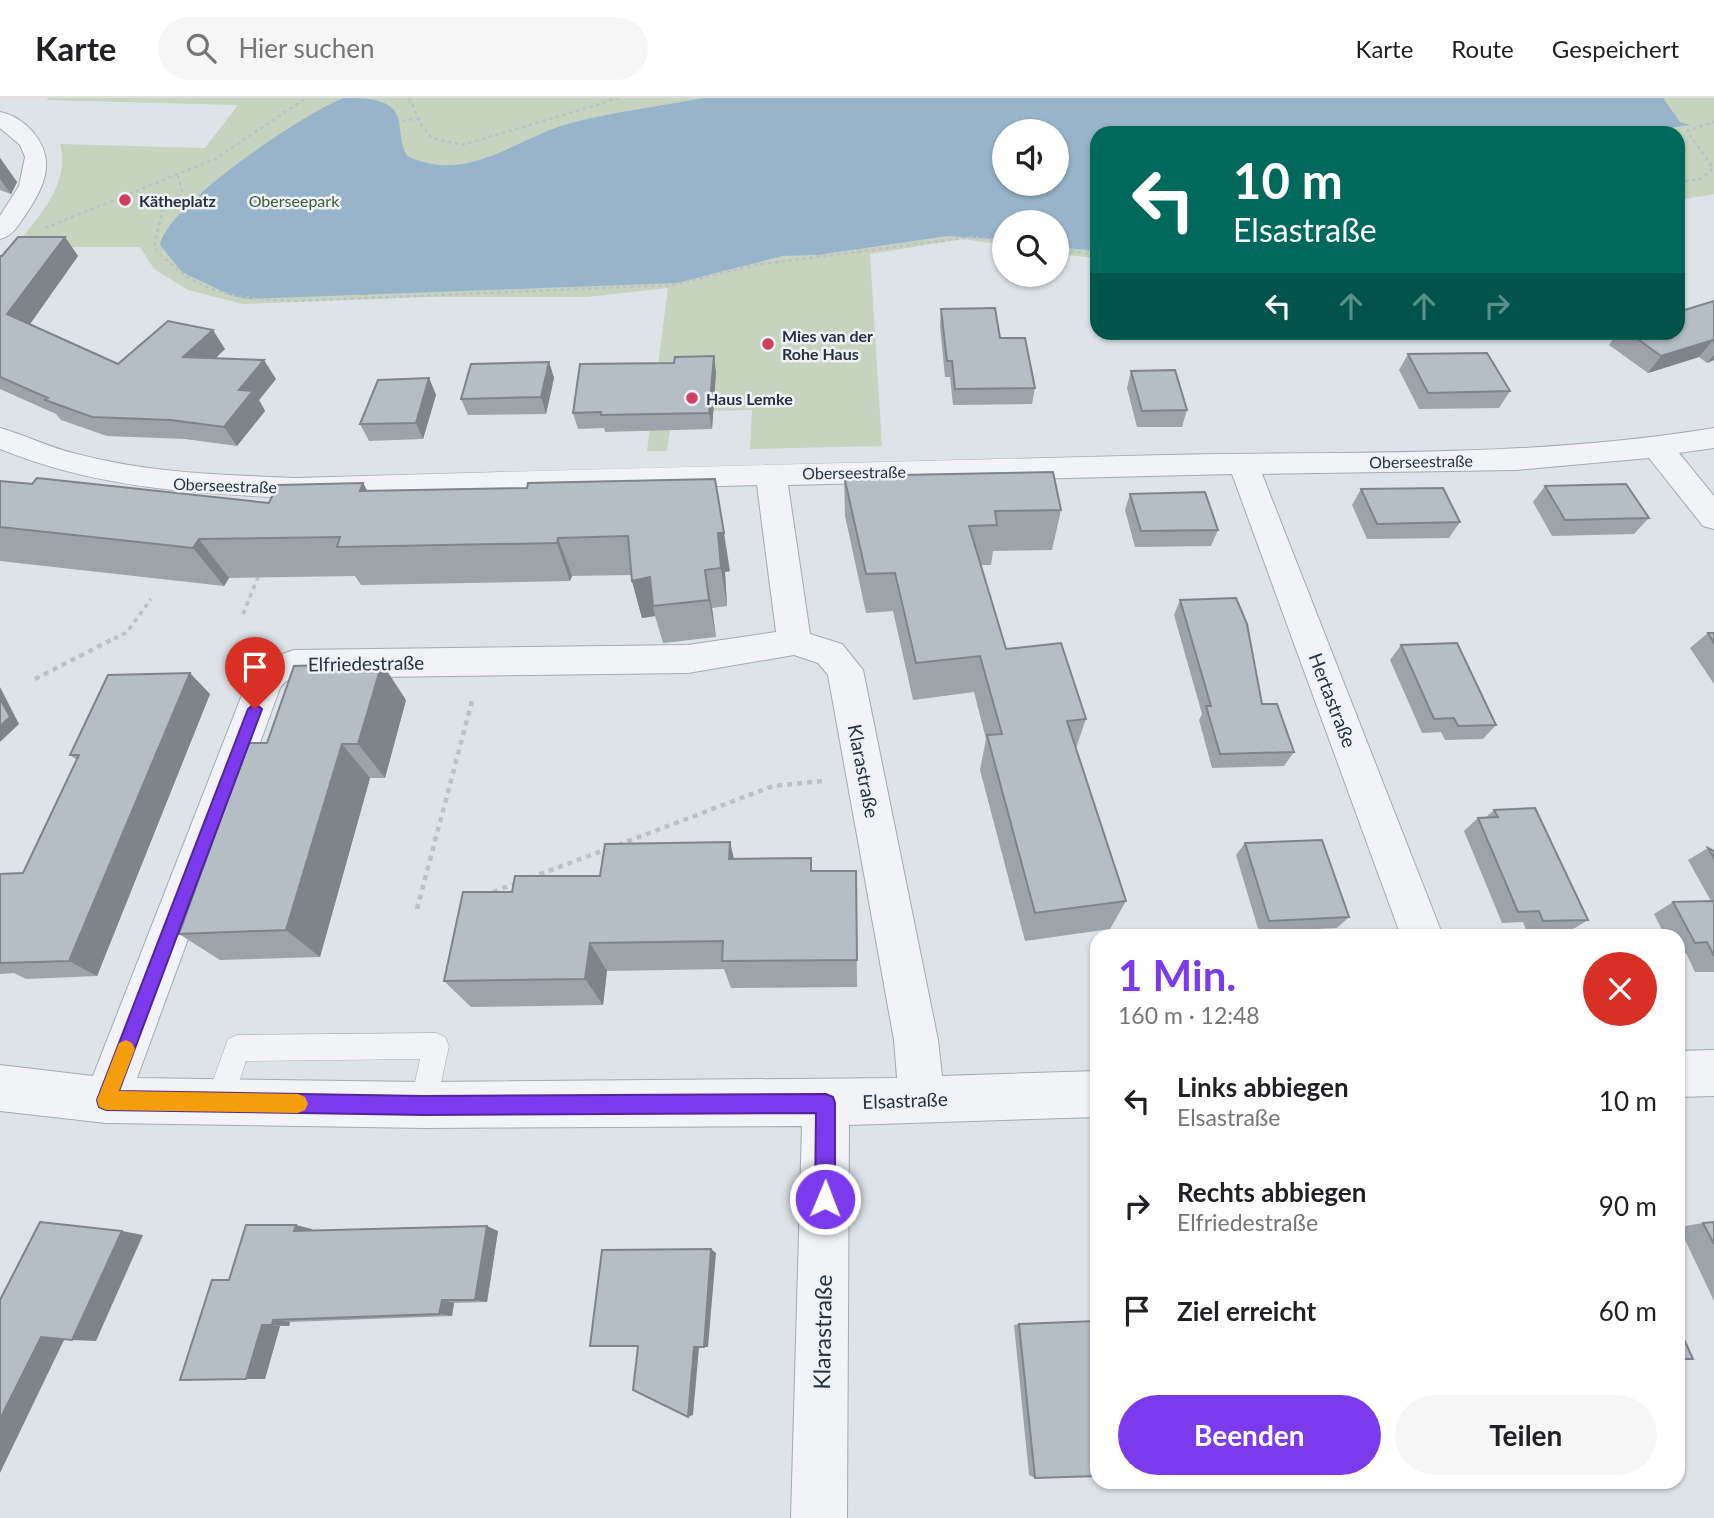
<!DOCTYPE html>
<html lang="de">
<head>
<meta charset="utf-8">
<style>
	:root { --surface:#fff; --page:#f6f6f6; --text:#202124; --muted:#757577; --line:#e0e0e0; --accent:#7c3aed }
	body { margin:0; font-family:Lato,sans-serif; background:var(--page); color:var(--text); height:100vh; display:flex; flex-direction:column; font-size:26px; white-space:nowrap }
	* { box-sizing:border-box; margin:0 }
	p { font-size:23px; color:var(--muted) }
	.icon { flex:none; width:38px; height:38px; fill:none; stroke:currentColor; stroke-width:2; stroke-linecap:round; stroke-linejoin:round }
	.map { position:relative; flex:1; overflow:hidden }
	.panel { position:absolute; left:1090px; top:831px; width:595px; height:560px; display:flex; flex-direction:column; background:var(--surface); border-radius:21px; box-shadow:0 2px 5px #0004 }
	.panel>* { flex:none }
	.banner { position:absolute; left:1090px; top:28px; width:595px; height:214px; border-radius:21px; box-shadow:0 2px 5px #0004; background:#00695c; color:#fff; overflow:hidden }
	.fabs { position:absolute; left:992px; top:21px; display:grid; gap:14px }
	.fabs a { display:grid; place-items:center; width:77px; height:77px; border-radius:50%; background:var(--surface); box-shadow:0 2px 5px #0004; font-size:35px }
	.pin { position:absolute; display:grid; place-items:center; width:60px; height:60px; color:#fff; margin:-72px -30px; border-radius:50% 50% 50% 0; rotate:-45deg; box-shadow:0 0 7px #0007 }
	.pin .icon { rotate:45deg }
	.me { position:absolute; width:77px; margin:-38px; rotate:1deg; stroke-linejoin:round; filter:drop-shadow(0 0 5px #0008) }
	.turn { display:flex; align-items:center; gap:24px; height:147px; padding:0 28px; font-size:32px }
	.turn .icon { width:91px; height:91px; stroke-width:2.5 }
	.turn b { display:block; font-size:49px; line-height:60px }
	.lanes { display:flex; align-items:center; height:66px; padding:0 28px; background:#0003; justify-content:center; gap:35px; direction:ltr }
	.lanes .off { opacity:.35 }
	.round { display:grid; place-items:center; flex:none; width:74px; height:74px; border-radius:37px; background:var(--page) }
	.head { display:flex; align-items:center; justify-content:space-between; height:119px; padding:0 28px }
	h1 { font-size:42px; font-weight:700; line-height:52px; color:var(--accent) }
	.cta { display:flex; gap:14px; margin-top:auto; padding:14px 28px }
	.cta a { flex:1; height:80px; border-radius:42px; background:var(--accent); color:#fff; font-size:28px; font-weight:700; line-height:80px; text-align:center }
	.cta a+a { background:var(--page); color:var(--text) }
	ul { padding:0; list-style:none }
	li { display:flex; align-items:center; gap:21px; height:105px; padding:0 28px }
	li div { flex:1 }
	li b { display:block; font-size:26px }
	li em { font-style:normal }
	header { display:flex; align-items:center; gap:42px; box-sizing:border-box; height:98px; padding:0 35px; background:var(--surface); border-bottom:2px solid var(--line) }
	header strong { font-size:33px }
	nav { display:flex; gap:38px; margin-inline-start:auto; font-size:24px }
	.search { width:490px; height:63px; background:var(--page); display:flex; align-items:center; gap:18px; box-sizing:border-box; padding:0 24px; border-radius:38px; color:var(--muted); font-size:26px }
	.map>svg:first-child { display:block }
	.green { fill:#c5d3bf; fill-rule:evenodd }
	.water { fill:#98b4ca; fill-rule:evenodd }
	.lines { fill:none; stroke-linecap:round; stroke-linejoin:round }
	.service-casing { stroke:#a3aab2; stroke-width:1 }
	.minor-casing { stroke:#a3aab2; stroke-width:2 }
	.path-far2 { stroke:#bcc1c7; stroke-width:2.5; stroke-dasharray:3.5 3.5; stroke-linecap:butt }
	.path-far1 { stroke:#bcc1c7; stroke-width:3.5; stroke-dasharray:4.5 4.5; stroke-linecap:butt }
	.path { stroke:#bcc1c7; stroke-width:4.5; stroke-dasharray:5 5; stroke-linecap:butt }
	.service { fill:#f1f3f7; fill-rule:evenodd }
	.minor { fill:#f1f3f7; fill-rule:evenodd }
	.wall { fill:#9ca3a9 }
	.shaded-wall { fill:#7f848a }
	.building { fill:#b5bdc5; stroke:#7f848a; stroke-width:2 }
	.route { fill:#7c3aed; stroke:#51269a; stroke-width:2 }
	.slow { fill:#f59e0b }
	.poi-dot { fill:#d23e5f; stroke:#eef2f6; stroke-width:2.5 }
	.labels { text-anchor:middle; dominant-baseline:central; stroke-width:5; stroke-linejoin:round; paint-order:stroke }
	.far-poi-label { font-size:16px; font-weight:bold; fill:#273240; stroke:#eef2f6; text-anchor:start }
	.far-park-label { font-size:16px; fill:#3e5c34; stroke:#eef2f6 }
	.far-street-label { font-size:16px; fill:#273240; stroke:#eef2f6 }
	.street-label { font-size:19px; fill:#273240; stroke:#eef2f6 }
	.near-street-label { font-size:23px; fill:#273240; stroke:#eef2f6 }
</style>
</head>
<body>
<header>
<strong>Karte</strong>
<div class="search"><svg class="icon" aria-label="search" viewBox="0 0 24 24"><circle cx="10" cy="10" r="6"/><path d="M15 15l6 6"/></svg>Hier suchen</div>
<nav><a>Karte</a><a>Route</a><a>Gespeichert</a></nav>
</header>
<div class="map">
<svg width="1714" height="1420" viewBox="0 0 1714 1420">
	<rect width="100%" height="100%" fill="#dee3e8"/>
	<!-- green -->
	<path class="green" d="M48,0H1714V96L1678,102V35H1097V160L1057,156V124H1004V147L963,141L870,156L882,348L750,351L752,312L709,313L678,275L667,353H647L668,190L587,199H426L242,206L188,192L154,171L140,149H15C38,118 71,87 60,46L205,50L238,7L46,2ZM1004,33H1057V86H1004Z"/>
	<!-- water -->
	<path class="water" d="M344,0C365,0 397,0 399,25C401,37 401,48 407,58C468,87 515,40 571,25C614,14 660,8 704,0H1663L1680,24L1690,27L1669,30L1671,35H1097V153L1057,149V124H1004V142L948,138L817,157L782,158L677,185L248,201L232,198L182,174L160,147C166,108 305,14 344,0ZM1004,33H1057V86H1004Z"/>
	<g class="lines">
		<defs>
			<path id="service" d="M436,935L445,939L449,948L434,1017L424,1021L414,1017L410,1007L420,961L246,963L229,1015L219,1019L209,1015L205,1005L228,941L237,937Z"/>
			<path id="minor" d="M0,14C12,16 24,24 32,33C57,61 45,88 26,116C19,126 13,138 0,141V118L19,88L25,59L20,47L0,30Z
				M0,330C26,337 50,350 77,356C148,375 223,377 296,380C586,371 876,364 1166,357C1349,353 1532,360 1714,330V350L1679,355L1714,398V431L1703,428L1649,360L1515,372L1262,376L1443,838H1401L1232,376L788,387L810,536L842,546L863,572L938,942L942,978L1097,973V1019L849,1027L847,1420H791L802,1028L424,1030L106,1025L0,1013V967L93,978L247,584L262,563L294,552L688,547L776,534L757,387L296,400C195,396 95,390 0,351ZM794,557L818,565L828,577L894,942L897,980L424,984L137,980L280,590L286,583L295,580L688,575Z
				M1714,952V998L1678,999V953Z"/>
		</defs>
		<!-- service casing -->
		<use href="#service" class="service-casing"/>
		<!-- minor casing -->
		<use href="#minor" class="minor-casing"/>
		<!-- path-far2 -->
		<path class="path-far2" d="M409,0L422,28L432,40L462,47L620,0
			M402,23L419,20
			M178,77L182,93L163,110L154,149C196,196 234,201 295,203L673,187L754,167L972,139L1004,143
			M1678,84L1701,81L1713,70L1687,33L1714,24
			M45,130L215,61L306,0
			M1057,151L1097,157"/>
		<!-- path-far1 -->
		<path class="path-far1" d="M243,516L260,474
			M114,541L127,534L151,501"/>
		<!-- path -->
		<path class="path" d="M35,581L117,539
			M618,747L773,688L823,683
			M530,780L607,751
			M493,794L519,784
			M417,811L473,599"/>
		<!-- service -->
		<use href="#service" class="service"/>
		<!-- minor -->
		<use href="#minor" class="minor"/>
	</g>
	<!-- wall -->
	<path class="wall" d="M0,60L17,84L11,96L0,92Z
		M65,139L78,158L30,226L118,266L225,251L216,260L276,281L259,302L265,313L237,348L185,341L107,338L61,322L56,316L0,291V158Z
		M1714,203V262L1707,265L1699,259L1648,275L1609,247L1618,234H1678Z
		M941,211L1000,240L1035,290L1032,306L953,307L950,279H945L940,228Z
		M1408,256L1510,293L1499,310L1419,311L1399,272Z
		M549,264L554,280L546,316L468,317L461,301Z
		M1131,273L1187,312L1182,329H1137L1127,290Z
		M716,274L712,331L605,334L604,330L578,331L573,315Z
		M429,280L436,297L423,341L369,343L360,326Z
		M844,378L1061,412L1052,452L993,453L991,467H981L1006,551L1086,621L1076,650L1126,803L1110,831L1025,843L980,672L986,641L974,594L913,602L893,513L866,515L845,418Z
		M0,383L269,405L363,385L367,393L527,390L730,473L725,474L727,508L712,510L716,539L663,545L655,518L642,520L632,483L631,477L572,478L570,483L361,487L355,478L229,480L224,488L0,463Z
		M1545,388L1649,420L1634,436L1552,438L1533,404Z
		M1361,391L1460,424L1449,440L1367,441L1352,407Z
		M1130,396L1218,432L1211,448L1135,449L1125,412Z
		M1180,502L1262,606L1294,654L1284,668L1212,670L1199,622L1202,616L1174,517Z
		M1708,535H1714V586L1690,550Z
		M1401,547L1496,627L1483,641L1445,642L1441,634L1422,635L1390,562Z
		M210,596L97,878L26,881L14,875L0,876V776L23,775L77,662L70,657Z
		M406,602L385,680H370L320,859L220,862L179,836L267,645Z
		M1494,712L1588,822L1570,833L1527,834L1523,824L1502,825L1464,733L1478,720H1485Z
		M730,744L734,760L812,773H856L857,889L731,890L724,871L607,873L603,907L471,909L444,883L512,794L600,778Z
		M1245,745L1349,819L1337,830L1259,834L1236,757Z
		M1708,750L1714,753V874H1695L1686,855L1678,856V838H1665L1654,816L1673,804L1711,803L1688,762Z
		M1714,1124V1203L1679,1129L1703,1125Z
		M312,1131V1132L498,1133L487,1204L454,1205L452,1218L290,1224L289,1228H280L265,1281L229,1182Z
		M1019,1226L1035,1380L1029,1377L1014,1227Z"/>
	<!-- shaded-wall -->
	<path class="shaded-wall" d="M0,60L17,84L11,96L0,81Z
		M65,139L78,158L23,236L7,216Z
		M213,232L225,251L196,278L183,259Z
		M1713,242L1699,259L1648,275L1661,258Z
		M1714,257V262L1707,265Z
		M714,258L716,274L712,331L709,315Z
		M264,262L276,281L259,302L265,313L237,348L224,329L239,292Z
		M549,264L554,280L546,316L541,299Z
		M429,280L436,297L423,341L416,325Z
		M363,385L385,425L360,393Z
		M718,435H724L730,473L725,474L727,508L721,470Z
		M558,440L572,478L570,483L557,445Z
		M199,441L229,480L224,488L193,450Z
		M705,472L712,510L716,539L709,502Z
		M650,479L653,508L655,518L642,520L632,483Z
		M382,565L406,602L385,680L358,646Z
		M190,575L210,596L97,878L69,863Z
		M0,589L19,626L0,644Z
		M342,646L370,680L320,859L286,832Z
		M730,744L737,777L729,761Z
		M590,845L607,873L603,907L585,881Z
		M296,1127L312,1131L310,1137L294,1133Z
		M487,1128L498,1133L487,1204L475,1202Z
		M122,1133L143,1137L96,1243L72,1242Z
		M711,1151L716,1155L708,1249H704Z
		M442,1202L454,1205L452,1218L439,1216Z
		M273,1222L290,1224L289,1228L272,1227Z
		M262,1227L280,1228L265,1281H246Z
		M41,1239L65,1240L0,1375V1321Z
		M694,1249L699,1250L693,1317L688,1319Z"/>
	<!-- building -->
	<path class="building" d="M18,139H65L7,216L118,266L168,223L213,232L183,259L264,262L239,292L253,293L224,329L171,322L92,319L45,302L48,300L0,279V158H2Z
		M1714,203V243L1713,242L1661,258L1628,234H1678V214Z
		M995,210L1000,240H1025L1035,290L955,291L952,263H947L941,211Z
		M1487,255L1510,293L1428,295L1408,256Z
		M714,258L709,315L601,317V314L573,315L580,266L674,265L675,259Z
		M549,264L541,299L461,301L471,266Z
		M1175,272L1187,312L1142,313L1131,273Z
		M429,280L416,325L360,326L378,282Z
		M1053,374L1061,412L995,413L997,427L969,428L1006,551L1061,545L1086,621L1067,623L1126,803L1035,815L987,637L1002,636L980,558L916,565L895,475L866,476L844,378Z
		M37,380L269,405L277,387L363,385L360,393L527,390L528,385L715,381L724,435H718L721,470L705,472L709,502L653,508L650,479L632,483L628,438L558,440L557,445L337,449L340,439L199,441L193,450L0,429V383L32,386Z
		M1626,386L1649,420L1565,422L1545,388Z
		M1443,390L1460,424L1377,426L1361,391Z
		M1205,394L1218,432L1141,433L1130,396Z
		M1236,500L1247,526L1262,606H1277L1294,654L1220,656L1206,608H1211L1180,502Z
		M1708,535H1714V545Z
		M1457,545L1496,627L1458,628L1454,620L1434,621L1401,547Z
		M382,565L358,646H342L286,832L179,836L248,645H267L294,568Z
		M190,575L69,863L0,865V776L23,775L79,657H70L108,577Z
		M0,600L10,619L0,628Z
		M1535,710L1588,822L1543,823L1539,813L1518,814L1478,720L1498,719L1494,712Z
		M1322,742L1349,819L1269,823L1245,745Z
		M730,744L729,761L811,760V773H856L857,862L722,863L723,843L590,845L585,881L444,883L463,794H512L515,778H600L605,746Z
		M1708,750L1714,753V760Z
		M1714,803V858L1707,844L1695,845L1673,804Z
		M40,1124L122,1133L72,1242L41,1239L0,1321V1202Z
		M1714,1124V1146L1703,1125Z
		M246,1127H296L294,1133L487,1128L475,1202H442L439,1216L273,1222L272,1227H262L246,1281L180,1282L212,1182H229Z
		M711,1151L704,1249H694L688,1319L633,1292L638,1248H590L602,1152Z
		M1097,1223V1378L1035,1380L1019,1226Z
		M1678,1228L1693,1261H1678Z"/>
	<!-- route -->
	<path class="route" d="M255,605L262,611L119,993L424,998L826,996L833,999L835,1005V1101L832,1108L825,1111L818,1108L815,1101L816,1015L424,1017L106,1012L99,1009L97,1002L248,611Z"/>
	<!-- slow -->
	<path class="slow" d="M126,942L132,945L135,951L119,993L298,996L305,999L308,1006L305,1012L298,1015L106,1012L99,1009L97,1002L119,945Z"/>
	<!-- markers -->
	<g class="poi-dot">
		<circle cx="125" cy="102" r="7"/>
		<circle cx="768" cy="246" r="7"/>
		<circle cx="692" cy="300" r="7"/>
	</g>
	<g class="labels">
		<!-- far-poi labels -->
		<g class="far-poi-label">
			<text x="139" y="102">Kätheplatz</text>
			<text x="782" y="237">Mies van der<tspan x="782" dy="18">Rohe Haus</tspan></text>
			<text x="706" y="300">Haus Lemke</text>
		</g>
		<!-- far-park labels -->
		<g class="far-park-label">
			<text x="294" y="102">Oberseepark</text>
		</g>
		<!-- far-street labels -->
		<g class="far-street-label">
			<text transform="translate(1421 363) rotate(-1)">Oberseestraße</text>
			<text transform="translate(854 374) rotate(-1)">Oberseestraße</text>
			<text transform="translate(225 387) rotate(2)">Oberseestraße</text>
		</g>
		<!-- street labels -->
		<g class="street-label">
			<text transform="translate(366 565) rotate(-1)">Elfriedestraße</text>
			<text transform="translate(1333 602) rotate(69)">Hertastraße</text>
			<text transform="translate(864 673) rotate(79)">Klarastraße</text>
			<text transform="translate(905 1002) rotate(-2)">Elsastraße</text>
		</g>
		<!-- near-street labels -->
		<g class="near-street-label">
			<text transform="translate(822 1234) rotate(-89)">Klarastraße</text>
		</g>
	</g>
</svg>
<div class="fabs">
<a><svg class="icon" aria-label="sound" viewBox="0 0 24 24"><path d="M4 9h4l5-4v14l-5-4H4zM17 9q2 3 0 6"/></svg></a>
<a><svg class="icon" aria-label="search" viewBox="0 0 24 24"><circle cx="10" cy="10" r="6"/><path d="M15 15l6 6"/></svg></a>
</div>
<div class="pin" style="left:255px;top:611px;background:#d93025"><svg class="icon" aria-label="arrive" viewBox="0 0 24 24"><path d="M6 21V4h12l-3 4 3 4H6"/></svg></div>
<svg class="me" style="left:825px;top:1101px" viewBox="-20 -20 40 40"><circle r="17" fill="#7c3aed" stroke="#fff" stroke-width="3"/><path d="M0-11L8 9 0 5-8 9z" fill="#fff"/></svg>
<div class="banner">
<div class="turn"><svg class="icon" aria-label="left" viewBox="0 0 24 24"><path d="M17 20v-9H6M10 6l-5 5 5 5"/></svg><div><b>10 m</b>Elsastraße</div></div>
<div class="lanes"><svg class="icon" aria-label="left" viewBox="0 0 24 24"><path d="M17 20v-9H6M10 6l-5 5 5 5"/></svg><svg class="icon off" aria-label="ahead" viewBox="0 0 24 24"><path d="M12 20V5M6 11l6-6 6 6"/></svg><svg class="icon off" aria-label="ahead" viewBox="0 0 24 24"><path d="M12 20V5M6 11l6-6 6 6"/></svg><svg class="icon off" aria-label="right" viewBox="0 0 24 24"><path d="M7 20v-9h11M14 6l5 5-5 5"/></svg></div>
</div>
<section class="panel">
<div class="head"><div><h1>1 Min.</h1><p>160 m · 12:48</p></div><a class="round" style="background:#d93025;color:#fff"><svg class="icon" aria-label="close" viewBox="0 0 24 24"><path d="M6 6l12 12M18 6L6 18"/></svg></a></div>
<ul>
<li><svg class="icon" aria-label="left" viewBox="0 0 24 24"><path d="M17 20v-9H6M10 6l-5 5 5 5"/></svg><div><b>Links abbiegen</b><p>Elsastraße</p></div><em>10 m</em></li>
<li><svg class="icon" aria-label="right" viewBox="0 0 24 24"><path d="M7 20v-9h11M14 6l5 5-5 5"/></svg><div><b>Rechts abbiegen</b><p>Elfriedestraße</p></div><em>90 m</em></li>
<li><svg class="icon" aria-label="arrive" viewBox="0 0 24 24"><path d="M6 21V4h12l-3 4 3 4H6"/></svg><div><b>Ziel erreicht</b></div><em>60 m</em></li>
</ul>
<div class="cta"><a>Beenden</a><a>Teilen</a></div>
</section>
</div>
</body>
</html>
